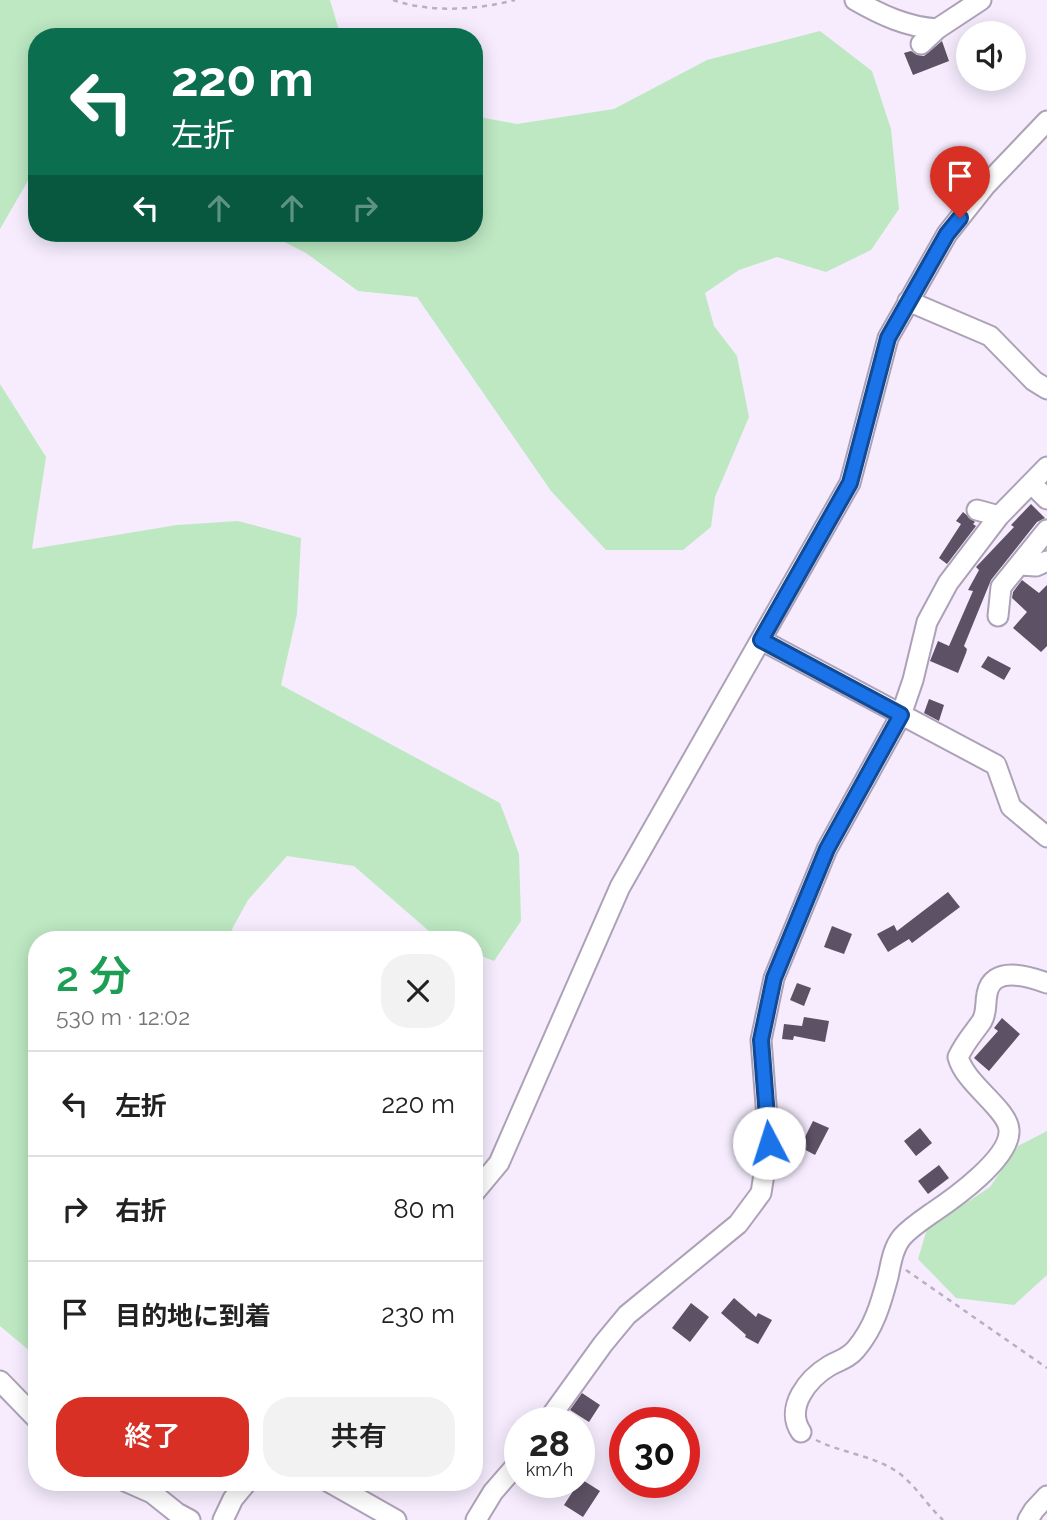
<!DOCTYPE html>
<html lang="ja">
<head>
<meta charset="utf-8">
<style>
	:root { --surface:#fff; --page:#f2f2f2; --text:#222; --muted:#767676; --line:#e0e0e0; --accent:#d93025 }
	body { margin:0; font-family:Raleway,"Noto Sans JP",sans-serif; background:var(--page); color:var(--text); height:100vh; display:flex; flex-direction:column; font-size:26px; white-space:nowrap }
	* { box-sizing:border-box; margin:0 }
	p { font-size:23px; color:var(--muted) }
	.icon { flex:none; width:38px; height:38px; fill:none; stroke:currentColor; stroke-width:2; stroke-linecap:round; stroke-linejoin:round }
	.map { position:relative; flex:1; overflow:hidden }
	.drawer { position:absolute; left:28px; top:931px; width:455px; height:560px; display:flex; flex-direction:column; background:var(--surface); border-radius:28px; box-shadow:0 4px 18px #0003 }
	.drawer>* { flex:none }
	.top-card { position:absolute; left:28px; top:28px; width:455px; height:214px; border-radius:28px; box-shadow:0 4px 18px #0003; background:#0b6e4f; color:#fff; overflow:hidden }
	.controls { position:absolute; left:956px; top:21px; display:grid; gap:14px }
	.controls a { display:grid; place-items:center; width:70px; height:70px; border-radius:50%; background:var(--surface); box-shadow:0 4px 18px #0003; font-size:35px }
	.speed { position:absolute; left:504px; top:1407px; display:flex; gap:14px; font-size:35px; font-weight:700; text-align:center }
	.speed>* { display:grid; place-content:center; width:91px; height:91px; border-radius:50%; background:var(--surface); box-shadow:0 4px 18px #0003; line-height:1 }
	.speed small { font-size:18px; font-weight:400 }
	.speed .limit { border:10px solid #d22; background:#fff; color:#111 }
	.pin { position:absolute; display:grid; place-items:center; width:60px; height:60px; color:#fff; margin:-72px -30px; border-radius:50% 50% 50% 0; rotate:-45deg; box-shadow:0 0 7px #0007 }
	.pin .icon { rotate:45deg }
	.me { position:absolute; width:77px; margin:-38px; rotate:355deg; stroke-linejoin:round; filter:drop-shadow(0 0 5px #0008) }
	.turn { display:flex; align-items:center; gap:24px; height:147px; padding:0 28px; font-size:32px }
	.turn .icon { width:91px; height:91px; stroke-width:2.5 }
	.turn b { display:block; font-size:49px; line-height:60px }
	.lanes { display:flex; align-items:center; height:66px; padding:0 28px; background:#0003; justify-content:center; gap:35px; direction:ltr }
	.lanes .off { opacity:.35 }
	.round { display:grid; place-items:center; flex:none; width:74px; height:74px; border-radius:28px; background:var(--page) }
	.head { display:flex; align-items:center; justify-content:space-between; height:119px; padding:0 28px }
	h1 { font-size:42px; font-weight:600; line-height:52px; color:#1e9e55 }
	.action { display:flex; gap:14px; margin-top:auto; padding:14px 28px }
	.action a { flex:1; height:80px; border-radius:28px; background:var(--accent); color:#fff; font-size:28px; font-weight:600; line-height:80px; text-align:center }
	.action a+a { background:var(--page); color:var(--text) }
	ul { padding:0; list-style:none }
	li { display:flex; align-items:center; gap:21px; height:105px; padding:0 28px; border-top:2px solid var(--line) }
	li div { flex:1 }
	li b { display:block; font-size:26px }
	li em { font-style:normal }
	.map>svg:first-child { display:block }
	.green { fill:#bde8c2 }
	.building { fill:#5d5265 }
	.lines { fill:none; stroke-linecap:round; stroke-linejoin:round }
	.minor-casing { stroke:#ada1b7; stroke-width:23 }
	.path { stroke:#b8b0bf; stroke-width:2.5; stroke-dasharray:5 5; stroke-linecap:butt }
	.minor { stroke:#fff; stroke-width:19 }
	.route-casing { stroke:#114b97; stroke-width:18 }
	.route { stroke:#1a73e8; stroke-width:12 }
</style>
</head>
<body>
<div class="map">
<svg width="1047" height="1520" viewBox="0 0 1047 1520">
	<rect width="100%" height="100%" fill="#f6ecfe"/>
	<!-- green -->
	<path class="green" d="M0,0H330L341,37H37V165L0,229Z
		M820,31L872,71L891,129L899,209L871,250L826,272L777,257L739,270L705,293L714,326L737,356L749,417L715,497L711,527L683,550H606L551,491L417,297L358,291L306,253L267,233H474V116L517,124L614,109L707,60Z
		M0,384L46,457L32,549L177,525L238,521L301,538L297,614L281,685L500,803L519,854L521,921L494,961L474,953V940L437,938L354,866L287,856L248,900L232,929L235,940H37V1357L0,1326Z
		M1047,1131V1275L1014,1305L956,1298L918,1259L927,1229L990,1187L1018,1146Z"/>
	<!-- building -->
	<path class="building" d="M942,41L949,61L913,75L904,53L911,51L917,55L924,56Z
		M1031,504L1045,518L1037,522L991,580L964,646L967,649L966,653L958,673L930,661L938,641L949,646L973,591L968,590L979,570L976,567L1014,527L1011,525Z
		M963,512L975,522L973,524L976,526L947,564L939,558L961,524L956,521Z
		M1022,580L1039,593L1047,585V646L1041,652L1013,628L1027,612L1012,598L1013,592Z
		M988,656L1011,668L1004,680L981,667Z
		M929,699L944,705L939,721L924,713Z
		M948,892L960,907L912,943L909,939L888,952L877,934L894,925L897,931Z
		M832,926L852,934L844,954L824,947Z
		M797,983L811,988L804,1006L790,1000Z
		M804,1017L829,1021L825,1042L794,1036L793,1040L782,1039L784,1024L802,1026Z
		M1002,1018L1020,1034L989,1071L974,1058L998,1031L994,1028Z
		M813,1121L829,1128L815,1155L800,1147Z
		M920,1128L932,1143L916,1156L904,1141Z
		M939,1165L949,1178L928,1194L918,1181Z
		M734,1298L756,1317L758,1313L772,1320L758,1344L745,1337L746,1335L721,1313Z
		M691,1303L709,1317L690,1342L672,1328Z
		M582,1393L600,1405L589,1422L570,1410Z
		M581,1479L600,1491L583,1517L564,1505Z"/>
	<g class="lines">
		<defs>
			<path id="minor" d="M855,0C881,15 907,27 937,29
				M921,44L937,29L981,0
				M908,301L990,336L1034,381L1047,389
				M1032,484L1047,499
				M977,510L999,516
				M1020,565L1036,566L1047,561
				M998,616L1001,587L1047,530
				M761,640L996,765L1011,807L1047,837
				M474,1193L499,1163L620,887L850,483L888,338L947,234L985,186L1047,121
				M0,1381L37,1419
				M546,1423L603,1344L627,1315L738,1224L761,1193L769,1143L761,1040L774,978L827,849L901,715L913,680L927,622L948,583L999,516L1047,467
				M801,1432C784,1407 809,1378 829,1366C839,1360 848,1359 856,1349C874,1328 881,1303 888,1277C891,1263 893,1248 902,1237C910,1228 922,1220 932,1213C953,1199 1011,1158 1009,1130C1008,1109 965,1084 958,1057C965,1042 973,1034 982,1021C987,1012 985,1004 987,994C992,965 1028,976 1047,983
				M127,1482L152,1493L177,1513L190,1520
				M329,1482L396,1520
				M223,1520L233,1499L247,1482
				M476,1520L493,1492L520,1461
				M1028,1520L1034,1510L1047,1496"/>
		</defs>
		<!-- minor casing -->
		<use href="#minor" class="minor-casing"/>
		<!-- path -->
		<path class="path" d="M393,0C431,13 477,10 515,0
			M906,1270L1047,1368
			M816,1440C843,1454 882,1456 906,1479C919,1491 929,1507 943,1520"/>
		<!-- minor -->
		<use href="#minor" class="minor"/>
	</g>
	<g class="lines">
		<defs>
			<path id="route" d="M769,1143L761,1040L774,978L827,849L901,715L761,640L850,483L888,338L947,234L960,218"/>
		</defs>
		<!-- route casing -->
		<use href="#route" class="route-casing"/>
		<!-- route -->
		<use href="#route" class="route"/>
	</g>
</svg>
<div class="controls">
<a><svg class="icon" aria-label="sound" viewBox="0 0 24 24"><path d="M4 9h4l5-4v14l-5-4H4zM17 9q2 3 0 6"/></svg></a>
</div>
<div class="speed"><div>28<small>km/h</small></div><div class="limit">30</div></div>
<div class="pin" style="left:960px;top:218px;background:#d93025"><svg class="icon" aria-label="arrive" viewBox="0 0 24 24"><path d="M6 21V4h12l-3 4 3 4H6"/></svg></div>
<svg class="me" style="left:769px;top:1143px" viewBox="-20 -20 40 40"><circle r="19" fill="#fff"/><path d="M0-13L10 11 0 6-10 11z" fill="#1a73e8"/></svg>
<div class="top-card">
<div class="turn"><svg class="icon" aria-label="left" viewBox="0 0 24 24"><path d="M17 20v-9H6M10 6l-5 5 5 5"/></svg><div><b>220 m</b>左折</div></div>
<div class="lanes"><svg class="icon" aria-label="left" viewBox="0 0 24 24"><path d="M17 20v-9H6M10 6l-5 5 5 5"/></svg><svg class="icon off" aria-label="ahead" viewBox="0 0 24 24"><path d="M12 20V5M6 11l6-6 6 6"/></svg><svg class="icon off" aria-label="ahead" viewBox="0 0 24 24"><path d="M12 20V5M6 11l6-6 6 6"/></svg><svg class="icon off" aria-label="right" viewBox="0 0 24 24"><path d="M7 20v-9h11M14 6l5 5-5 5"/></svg></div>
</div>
<section class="drawer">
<div class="head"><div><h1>2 分</h1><p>530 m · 12:02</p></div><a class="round"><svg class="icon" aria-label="close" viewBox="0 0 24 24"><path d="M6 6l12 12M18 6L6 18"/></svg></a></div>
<ul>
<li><svg class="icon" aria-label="left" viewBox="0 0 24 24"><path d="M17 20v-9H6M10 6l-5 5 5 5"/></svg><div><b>左折</b></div><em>220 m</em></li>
<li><svg class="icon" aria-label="right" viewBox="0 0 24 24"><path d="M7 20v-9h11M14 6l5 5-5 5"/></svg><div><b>右折</b></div><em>80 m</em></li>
<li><svg class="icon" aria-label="arrive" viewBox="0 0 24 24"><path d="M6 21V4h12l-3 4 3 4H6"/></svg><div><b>目的地に到着</b></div><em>230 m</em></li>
</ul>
<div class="action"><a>終了</a><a>共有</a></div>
</section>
</div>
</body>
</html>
